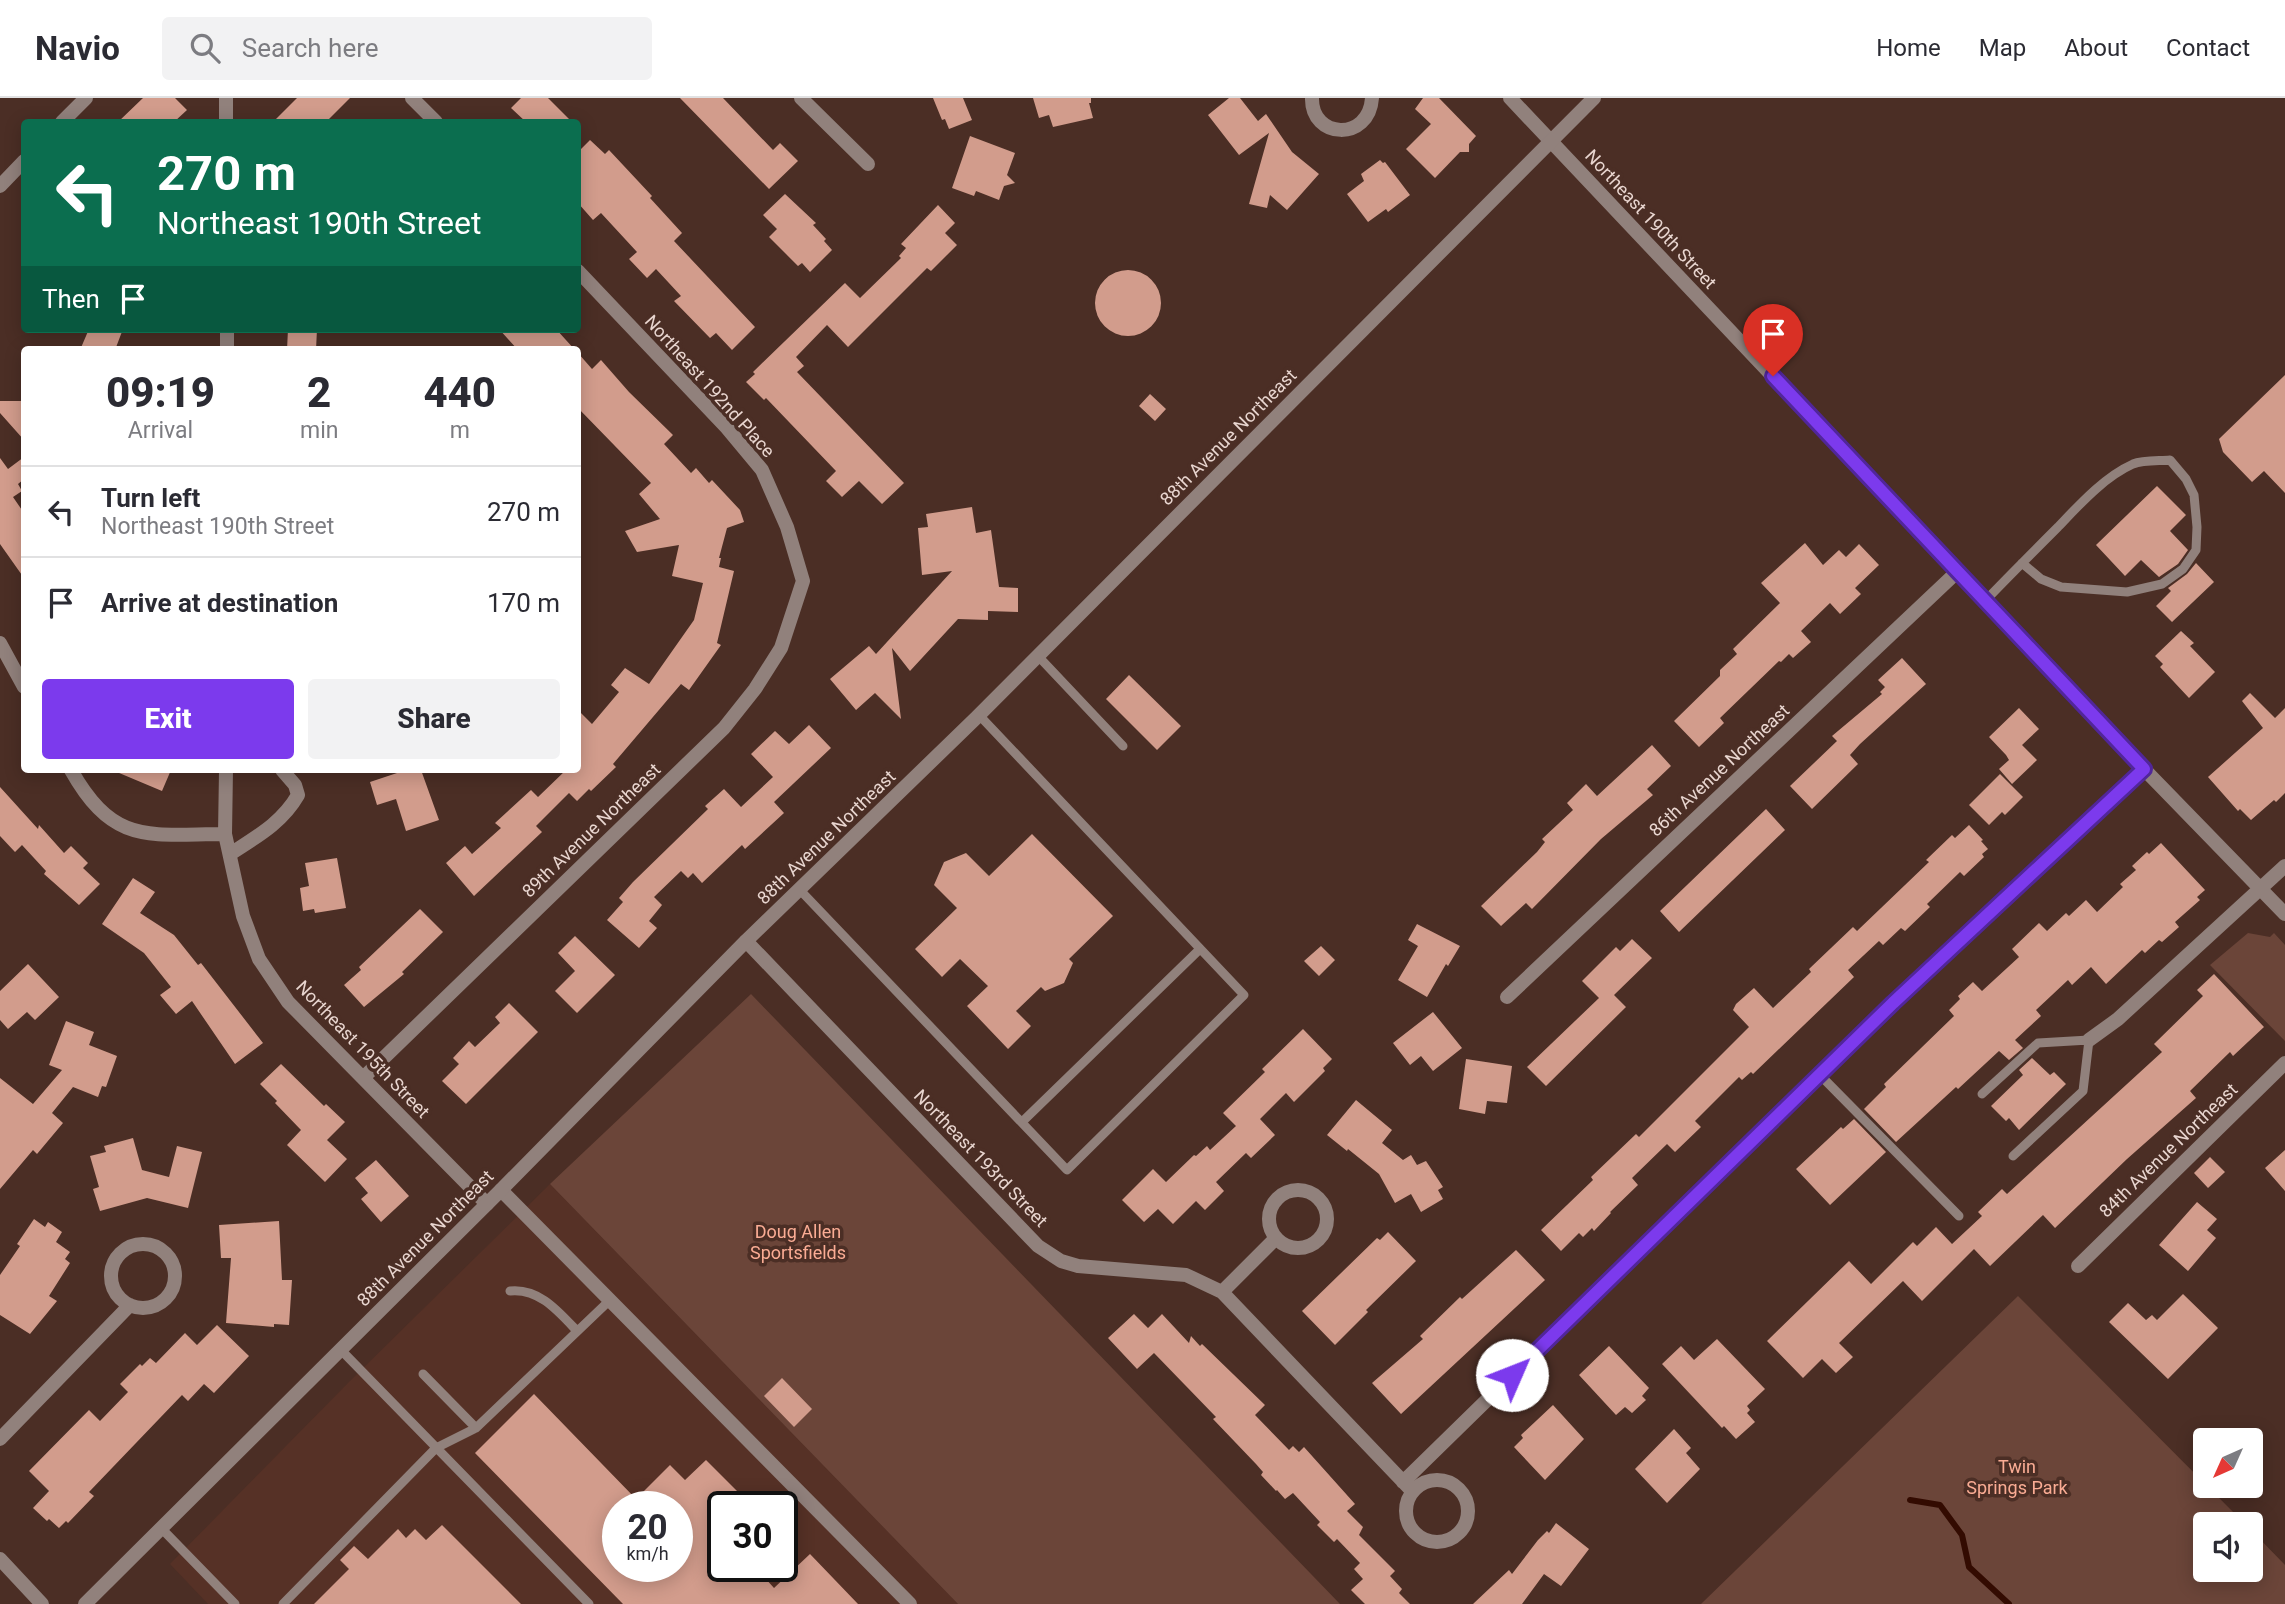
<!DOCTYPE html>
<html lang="en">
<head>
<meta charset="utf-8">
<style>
	:root { --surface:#fff; --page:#f2f2f3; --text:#2b2b33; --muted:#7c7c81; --line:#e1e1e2; --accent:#7c3aed }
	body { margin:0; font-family:Roboto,sans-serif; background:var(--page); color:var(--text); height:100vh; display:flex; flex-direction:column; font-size:26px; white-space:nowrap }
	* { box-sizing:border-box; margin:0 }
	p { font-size:23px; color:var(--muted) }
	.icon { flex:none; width:38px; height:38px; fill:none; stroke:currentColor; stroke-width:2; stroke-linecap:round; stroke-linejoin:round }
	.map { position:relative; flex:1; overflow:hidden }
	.side { position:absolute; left:21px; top:248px; width:560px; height:427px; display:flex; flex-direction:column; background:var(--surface); border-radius:7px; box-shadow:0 4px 18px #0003 }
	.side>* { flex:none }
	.top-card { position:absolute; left:21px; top:21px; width:560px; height:214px; border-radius:7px; box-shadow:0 4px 18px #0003; background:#0b6e4f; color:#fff; overflow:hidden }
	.needle { width:46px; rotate:225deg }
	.buttons { position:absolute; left:2193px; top:1330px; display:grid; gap:14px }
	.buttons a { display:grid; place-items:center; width:70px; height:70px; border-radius:7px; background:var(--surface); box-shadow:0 4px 18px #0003; font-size:35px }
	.speed { position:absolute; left:602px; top:1393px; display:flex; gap:14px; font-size:35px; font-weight:700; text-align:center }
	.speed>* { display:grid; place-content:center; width:91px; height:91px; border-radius:50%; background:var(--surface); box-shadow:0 4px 18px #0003; line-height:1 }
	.speed small { font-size:18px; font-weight:400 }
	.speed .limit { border:4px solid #111; border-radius:10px; background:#fff; color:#111 }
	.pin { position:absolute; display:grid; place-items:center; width:60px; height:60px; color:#fff; margin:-72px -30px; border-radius:50% 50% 50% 0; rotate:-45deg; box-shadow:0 0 7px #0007 }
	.pin .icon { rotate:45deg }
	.me { position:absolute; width:77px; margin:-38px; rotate:46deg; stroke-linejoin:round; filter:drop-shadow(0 0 5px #0008) }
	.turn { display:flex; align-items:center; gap:24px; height:147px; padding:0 21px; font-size:32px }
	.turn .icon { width:91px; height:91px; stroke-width:2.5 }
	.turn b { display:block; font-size:49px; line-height:60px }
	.then { display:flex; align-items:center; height:66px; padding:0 21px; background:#0003; gap:14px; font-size:26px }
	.eta { display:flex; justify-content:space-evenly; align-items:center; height:119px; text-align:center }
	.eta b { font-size:42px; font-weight:800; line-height:49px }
	.primary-button { display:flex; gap:14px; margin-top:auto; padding:14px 21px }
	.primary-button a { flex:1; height:80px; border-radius:7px; background:var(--accent); color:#fff; font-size:28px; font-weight:800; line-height:80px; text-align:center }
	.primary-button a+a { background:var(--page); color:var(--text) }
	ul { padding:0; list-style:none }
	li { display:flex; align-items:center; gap:21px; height:91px; padding:0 21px; border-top:2px solid var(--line) }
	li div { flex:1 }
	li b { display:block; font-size:26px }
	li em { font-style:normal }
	header { display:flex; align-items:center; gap:42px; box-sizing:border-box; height:98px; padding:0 35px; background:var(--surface); border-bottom:2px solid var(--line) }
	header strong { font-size:33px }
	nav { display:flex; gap:38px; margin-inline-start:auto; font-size:24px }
	.search { width:490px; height:63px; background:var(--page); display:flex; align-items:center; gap:18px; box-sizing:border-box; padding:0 24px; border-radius:7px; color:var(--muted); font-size:26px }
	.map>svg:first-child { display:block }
	.built { fill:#563126; fill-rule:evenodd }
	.green { fill:#6b4539 }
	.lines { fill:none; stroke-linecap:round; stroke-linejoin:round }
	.stream { stroke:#330b01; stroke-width:6 }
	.building { fill:#d29c8c; fill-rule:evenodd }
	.service { stroke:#91817c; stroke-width:9 }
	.minor { stroke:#91817c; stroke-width:14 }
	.tertiary { stroke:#91817c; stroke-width:14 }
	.route-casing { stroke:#51269a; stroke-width:18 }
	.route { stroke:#7c3aed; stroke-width:12 }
	.labels { text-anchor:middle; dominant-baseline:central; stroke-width:7; stroke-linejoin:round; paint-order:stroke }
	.street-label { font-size:18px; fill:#e9d6d0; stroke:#4b2e25 }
	.park-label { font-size:18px; fill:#faac94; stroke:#4b2e25 }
</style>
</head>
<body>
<header>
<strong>Navio</strong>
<div class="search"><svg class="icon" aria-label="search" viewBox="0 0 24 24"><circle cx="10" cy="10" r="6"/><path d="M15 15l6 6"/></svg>Search here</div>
<nav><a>Home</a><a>Map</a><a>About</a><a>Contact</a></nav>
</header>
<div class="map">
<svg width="2285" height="1506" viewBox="0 0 2285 1506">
	<rect width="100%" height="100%" fill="#4b2e25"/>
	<!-- built -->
	<path class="built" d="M550,1086L958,1506H208L170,1466L348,1285ZM618,1409H677V1468H618ZM723,1409H782V1468H723Z"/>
	<!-- green -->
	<path class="green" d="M2248,835L2270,839L2274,835L2285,847V943L2210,867Z
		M751,896L1340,1506H958L550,1086Z
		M2018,1198L2245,1426H2205V1472H2250L2251,1432L2285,1467V1506H1701Z"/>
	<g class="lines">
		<!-- stream -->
		<path class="stream" d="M1910,1402L1940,1407L1962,1437L1969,1469L2009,1506"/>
	</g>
	<!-- building -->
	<path class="building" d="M143,0H175L187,12L174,24H118Z
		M297,0H350L326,24H273Z
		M521,0H548L572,24H526L511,10Z
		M680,0H723L773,52L780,45L798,63L769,91Z
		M933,0H963L972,22L949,31L945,21L942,22Z
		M1033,0H1091V5H1089L1093,20L1053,29L1049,17L1039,20Z
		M1229,0H1240L1258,23L1266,16L1292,54L1319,76L1287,112L1270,97L1267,110L1249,106L1269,35L1239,57L1208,17Z
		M1423,0H1439L1476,38L1469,46V54H1460L1435,80L1406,51L1431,26L1415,11Z
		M970,38L1015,55L1007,77L1015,85L1004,88L999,102L976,93L974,98L952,90Z
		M590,42L605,56L609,52L652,98L650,100L682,135L674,143L755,229L732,252L716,235L710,240L674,203L681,198L656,171L647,180L629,161L637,154L601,115L593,122L578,105V54Z
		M1380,62L1383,65L1385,64L1410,97L1388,114L1386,111L1368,124L1347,96L1364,83L1361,76Z
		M785,96L816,125L813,127L826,141L824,143L832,152L810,174L802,165L798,168L769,139L777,131L763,117Z
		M938,107L955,125L945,135L957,147L931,173L927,170L848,249L827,227L796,259L804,268L797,274L904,385L882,406L859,383L842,399L826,383L836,373L766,300L764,302L746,284L755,276L753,274L845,185L860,200L901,160L899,158L906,150L901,146Z
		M1095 205a33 33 0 1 1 66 0a33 33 0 1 1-66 0Z
		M89,231H123L115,252H80Z
		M288,231H317L316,252H287Z
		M499,231H556L575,252H518Z
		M578,255L592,271L601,262L629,294L673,337L664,346L691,375L696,370L709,385L712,382L740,412L744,424L727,430L719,460H721L719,469L734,473L717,545L721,547L689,592L681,586L613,666L616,669L591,693L589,691L577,703L569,695L536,728L542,734L474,798L446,765L465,748L472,756L501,730L495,725L531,692L538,699L566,672H578V612L592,626L619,594L611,587L625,570L649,586L694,522L703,485L672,478L679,447L637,454L625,433L660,421L639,396L651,385L578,310Z
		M2285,277V395L2264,373L2252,384L2223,354L2219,341Z
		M1150,296L1166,311L1155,323L1139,308Z
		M0,303H24V342L0,315Z
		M24,359V381L18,386L22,393L13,399L24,415V480L0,446V360L8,371Z
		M2157,388L2186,417L2170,433L2188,452L2178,466L2159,479L2141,462L2125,478L2096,447Z
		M972,409L976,435L991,432L999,489L1018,490V514L988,513V522L958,521L910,573L892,550L901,621L875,595L856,612L830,581L869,548L876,556L952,473L922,477L918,430L928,429L926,416Z
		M1805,445L1823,467L1839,452L1846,459L1859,446L1879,467L1855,490L1861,496L1840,516L1830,505L1801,533L1811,544L1793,560L1789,556L1781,564L1779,563L1720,620L1724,625L1699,649L1674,623L1720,578V572L1737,556L1733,551L1780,505L1761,485Z
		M2196,465L2214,484L2172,524L2156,508L2171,493L2168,490L2187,476Z
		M2181,533L2194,545L2190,548L2215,574L2189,600L2160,569L2163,566L2155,558Z
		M1902,560L1926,586L1860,646L1850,657L1858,666L1812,711L1790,688L1837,643L1832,638L1882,596L1880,594L1885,589L1878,582Z
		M1129,577L1181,628L1157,652L1106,601Z
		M2250,595L2275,620L2285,610V695L2276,704L2274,702L2251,722L2240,711L2238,713L2208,679L2263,630L2242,603Z
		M2019,610L2039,631L2022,647L2037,662L2012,686L1999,671L2009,662L2006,657L1989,639Z
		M809,627L831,650L774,704L784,715L745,751L742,747L702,785L693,775L688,780L681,773L654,799L662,807L649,823L657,830L639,850L607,822L623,804L619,800L633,784L708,711L705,708L724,691L741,709L773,679L751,656L775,633L789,646Z
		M1652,647L1671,668L1647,691L1653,697L1601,741L1532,811L1526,805L1501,828L1481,808L1537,754L1545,744L1542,741L1573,712L1567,705L1586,686L1597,698Z
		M112,672H171L162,693Z
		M406,672H421L439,722L406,733L396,701L377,707L370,684Z
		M2000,676L2023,699L2005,717L2002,714L1989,727L1969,707Z
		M0,689L38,731L39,727L64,755L71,748L88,765L83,770L100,786L79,807L44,776L46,773L22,747L15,754L0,738Z
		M1766,711L1785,732L1679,834L1660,813Z
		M1969,727L1983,742L1981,743L1988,751L1982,756L1984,759L1964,778L1960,774L1927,806L1930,809L1905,833L1901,830L1883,847L1879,843L1848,872L1854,879L1753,976L1751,974L1742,982L1739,979L1695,1023L1701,1029L1675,1054L1667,1046L1632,1080L1638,1087L1610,1114L1611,1115L1594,1133L1592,1130L1583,1139L1579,1135L1561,1153L1541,1132L1593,1082L1591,1079L1636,1036L1639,1039L1749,929L1733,912L1736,906L1754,890L1773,910L1811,874L1809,871L1853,829L1857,833L1929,764L1926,762L1952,737L1955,740Z
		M1032,736L1113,818L1069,861L1073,865L1064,885L1045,893L1041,889L1016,913L1031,928L1008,951L967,908L988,888L960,861L942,879L915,851L957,810L934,787L944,764L966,755L989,778Z
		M2161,745L2205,792L2197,799L2200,802L2175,824L2179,829L2162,844L2159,842L2145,855L2142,852L2106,886L2091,869L2072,887L2068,882L2036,912L2041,918L2015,942L2023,950L2009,962L1999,953L1958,991L1956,989L1896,1044L1864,1011L1886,989L1884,986L1954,918L1949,912L1960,901L1958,898L1973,884L1982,893L2019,859L2012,851L2039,825L2047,833L2066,815L2069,818L2086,802L2097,814L2123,789L2120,786L2136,772L2132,768L2147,754L2149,756Z
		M337,760L346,810L315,815L314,811L303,813L300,790L309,788L305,765Z
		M133,780L155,794L140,815L174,837L198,867L201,865L263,945L235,966L192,903L176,916L160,897L171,889L144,855L102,826Z
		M420,811L443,834L402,874L404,876L364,909L344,887L361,872L359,869Z
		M1417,826L1460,848L1448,868L1446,866L1427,899L1398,882L1418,848L1408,842Z
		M575,838L615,877L577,915L555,893L575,873L558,855Z
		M1632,841L1652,860L1614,897L1626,909L1546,988L1527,969L1599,900L1582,883L1616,849L1620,853Z
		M1321,848L1335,862L1319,878L1304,863Z
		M28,866L59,899L35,922L27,914L8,931L0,922V893Z
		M2214,876L2264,929L2233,958L2230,954L2190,993L2196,1000L2127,1061L2055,1130L2043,1117L1990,1168L1974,1151L1922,1203L1903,1183L1839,1245L1853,1259L1836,1275L1822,1261L1803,1280L1767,1243L1849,1163L1871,1186L1913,1144L1917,1148L1936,1129L1952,1146L1982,1118L1978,1114L2002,1091L2007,1096L2162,954L2154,946L2203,898L2197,892Z
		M509,905L538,934L466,1006L442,983L459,966L453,960L469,943L475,949L500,925L495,919Z
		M1433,914L1462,950L1433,973L1421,958L1410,967L1393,945Z
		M66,923L94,934L89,947L117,958L106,989L102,988L98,999L73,989L52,1015L63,1025L37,1056L33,1052L0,1091V980L33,1006L62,972L49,967Z
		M1303,931L1332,961L1323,970L1325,973L1294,1004L1286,995L1260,1021L1275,1037L1251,1060L1246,1055L1216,1084L1224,1093L1205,1112L1196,1103L1173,1126L1158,1111L1144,1124L1122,1102L1153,1071L1166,1084L1194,1057L1196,1058L1207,1048L1210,1052L1236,1028L1223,1015L1265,974L1262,971Z
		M2032,960L2050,977L2054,974L2066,986L2019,1032L2009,1020L2006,1023L1991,1008L2023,977L2019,972Z
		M1466,961L1512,968L1507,1005L1487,1003L1485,1016L1459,1011Z
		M281,966L324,1008L326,1006L345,1024L327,1042L347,1061L325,1084L287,1047L301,1032L275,1005L277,1003L260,986Z
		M1356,1002L1392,1032L1382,1045L1403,1062L1411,1057L1417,1067L1426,1063L1443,1089L1438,1092L1443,1101L1421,1114L1411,1096L1395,1105L1379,1076L1348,1051L1347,1053L1327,1037Z
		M1854,1021L1886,1054L1830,1107L1796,1071L1841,1029L1843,1031Z
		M133,1040L142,1072L169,1079L177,1048L202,1054L188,1110L147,1100L100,1113L93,1091L99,1089L90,1058L106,1054L104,1048Z
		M2285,1052V1093L2265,1070Z
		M2210,1059L2225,1074L2208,1090L2194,1075Z
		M376,1062L409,1098L381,1124L361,1101L368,1095L355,1080Z
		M2197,1104L2217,1121L2207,1132L2216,1140L2188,1173L2159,1147Z
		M34,1121L45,1129L48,1124L62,1134L56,1144L70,1154L65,1161L70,1165L49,1198L57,1203L30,1236L0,1217V1177L20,1148L17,1146Z
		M279,1123L282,1182H292L289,1227L274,1226V1229L226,1225L231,1160H221L219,1127Z
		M1388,1134L1416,1163L1366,1212L1368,1214L1335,1247L1302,1213L1377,1140L1380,1142Z
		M1516,1152L1545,1182L1401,1316L1372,1285L1423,1241L1420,1238L1460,1199L1462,1201Z
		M2183,1196L2218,1230L2168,1281L2109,1224L2128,1205L2146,1222L2152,1217L2157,1222Z
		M1134,1216L1148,1230L1162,1216L1189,1245L1191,1238L1200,1248L1202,1246L1265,1307L1255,1317L1289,1352L1293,1348L1299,1354L1304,1349L1355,1406L1347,1413L1363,1429L1359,1437L1395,1473L1390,1478L1402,1491L1399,1495L1410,1506H1365L1351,1492L1363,1481L1354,1471L1360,1465L1337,1441L1334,1444L1317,1427L1320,1424L1293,1395L1285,1401L1277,1392L1276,1393L1261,1377L1263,1374L1256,1366L1213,1321L1216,1319L1154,1255L1137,1271L1108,1240Z
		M217,1227L249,1258L214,1295L204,1286L188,1303L182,1297L89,1394L94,1398L68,1425L66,1423L59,1430L49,1421L47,1423L33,1410L49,1393L29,1373L89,1312L100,1323L128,1294L120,1286L140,1266L142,1268L150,1260L156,1265L185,1235L197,1247Z
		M1717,1241L1765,1291L1747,1308L1750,1312L1747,1315L1755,1324L1736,1341L1724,1328L1722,1330L1662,1266L1681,1248L1694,1262Z
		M1609,1248L1649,1290L1642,1298L1646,1302L1632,1315L1625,1309L1616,1317L1579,1277Z
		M782,1280L812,1311L794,1329L764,1298Z
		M534,1296L636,1401L670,1367L685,1382L706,1362L753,1409H723V1468H754L774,1490L810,1456L858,1506H623L475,1355ZM618,1409H677V1468H618Z
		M1553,1307L1584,1341L1545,1382L1514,1349L1523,1340L1521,1337Z
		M1674,1331L1691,1350L1686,1355L1700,1371L1667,1405L1635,1371Z
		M1556,1425L1589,1451L1561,1488L1544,1476L1522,1506H1473L1509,1472L1512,1476L1538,1442L1547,1433L1549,1435Z
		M442,1427L521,1506H314L349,1471L340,1462L354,1448L368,1461L398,1431L406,1440L415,1431L426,1442Z"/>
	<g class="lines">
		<!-- service -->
		<path class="service" d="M1985,503C2009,478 2034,453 2058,429C2079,407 2104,379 2133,366C2143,362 2159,363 2170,362L2186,381L2194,397L2197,429L2196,452L2183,471L2162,486L2127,494L2061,489L2041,481L2022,465
			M1038,558L1123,648
			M799,791L1067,1072L1244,897L979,617
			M1819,976L1959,1118
			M1982,996L2038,945L2089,942L2083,993L2013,1058
			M1022,1024L1200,851
			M510,1193C539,1190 558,1213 577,1233
			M340,1251L589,1506
			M423,1276L476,1330
			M161,1430L235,1506
			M283,1506L436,1350L476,1330L609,1203"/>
		<!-- minor -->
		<path class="minor" d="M226,0V24
			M412,0L436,24
			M801,0L868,66
			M1312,0C1311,41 1369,44 1372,0
			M1510,0L2144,671L2285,816
			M62,24L86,0
			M0,88L24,63
			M227,231V252
			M0,545L24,589
			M71,672C114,748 148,736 225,736L243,818L259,861L288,904L487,1106
			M225,736L226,672
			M230,756C256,739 282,725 298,697L295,687L282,672
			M746,843L1038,1148L1061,1163L1078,1168L1186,1177L1222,1194L1412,1393
			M1507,899L1958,473
			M2089,942L2118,921L2285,768
			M363,980L724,630L755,591L781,550L803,483L787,429L762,372L727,330L578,173
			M1269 1121a29 29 0 1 1 58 0a29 29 0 1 1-58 0Z
			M501,1092L910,1506
			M111 1178a32 32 0 1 1 64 0a32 32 0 1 1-64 0Z
			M2078,1168L2285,965
			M1222,1194L1276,1140
			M0,1341L130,1207
			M1406 1413a31 31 0 1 1 62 0a31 31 0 1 1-62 0Z
			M1403,1384L1893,905L2144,671
			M0,1461L42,1506"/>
		<!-- tertiary -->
		<path class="tertiary" d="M85,1506L501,1092L746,843L976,620L1594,0"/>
	</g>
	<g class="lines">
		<defs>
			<path id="route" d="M1512,1277L1893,905L2144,671L1773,278"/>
		</defs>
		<!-- route casing -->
		<use href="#route" class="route-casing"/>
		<!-- route -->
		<use href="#route" class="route"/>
	</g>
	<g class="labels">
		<!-- street labels -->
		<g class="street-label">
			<text transform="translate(1651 121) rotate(47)">Northeast 190th Street</text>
			<text transform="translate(710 288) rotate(48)">Northeast 192nd Place</text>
			<text transform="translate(1228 339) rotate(-45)">88th Avenue Northeast</text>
			<text transform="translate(1719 672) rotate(-43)">86th Avenue Northeast</text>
			<text transform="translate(591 732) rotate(-44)">89th Avenue Northeast</text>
			<text transform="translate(826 739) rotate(-44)">88th Avenue Northeast</text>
			<text transform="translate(363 951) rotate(46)">Northeast 195th Street</text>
			<text transform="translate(2168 1052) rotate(-44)">84th Avenue Northeast</text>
			<text transform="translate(981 1060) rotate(46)">Northeast 193rd Street</text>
			<text transform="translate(425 1140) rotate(-45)">88th Avenue Northeast</text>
		</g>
		<!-- park labels -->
		<g class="park-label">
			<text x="798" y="1133">Doug Allen<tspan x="798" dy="21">Sportsfields</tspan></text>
			<text x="2017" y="1368">Twin<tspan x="2017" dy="21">Springs Park</tspan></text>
		</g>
	</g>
</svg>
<div class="buttons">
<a><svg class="needle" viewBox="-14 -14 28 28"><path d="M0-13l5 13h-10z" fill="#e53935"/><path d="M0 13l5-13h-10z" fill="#7c7c81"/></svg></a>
<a><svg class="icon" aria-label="sound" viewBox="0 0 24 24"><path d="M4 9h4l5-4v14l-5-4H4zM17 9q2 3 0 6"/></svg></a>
</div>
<div class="speed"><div>20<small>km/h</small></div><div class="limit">30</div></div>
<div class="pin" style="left:1773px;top:278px;background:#d93025"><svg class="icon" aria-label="arrive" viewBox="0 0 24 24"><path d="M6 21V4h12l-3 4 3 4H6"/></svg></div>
<svg class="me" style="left:1512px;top:1277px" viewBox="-20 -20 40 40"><circle r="19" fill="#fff"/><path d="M0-13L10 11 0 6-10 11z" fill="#7c3aed"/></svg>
<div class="top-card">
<div class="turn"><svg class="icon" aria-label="left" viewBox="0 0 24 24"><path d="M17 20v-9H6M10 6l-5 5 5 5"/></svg><div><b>270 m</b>Northeast 190th Street</div></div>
<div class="then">Then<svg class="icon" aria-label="arrive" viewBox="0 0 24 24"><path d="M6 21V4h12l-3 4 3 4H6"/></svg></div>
</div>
<section class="side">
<div class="eta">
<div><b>09:19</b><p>Arrival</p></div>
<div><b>2</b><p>min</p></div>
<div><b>440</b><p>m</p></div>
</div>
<ul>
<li><svg class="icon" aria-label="left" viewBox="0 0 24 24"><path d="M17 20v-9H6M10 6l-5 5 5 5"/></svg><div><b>Turn left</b><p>Northeast 190th Street</p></div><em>270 m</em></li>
<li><svg class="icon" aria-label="arrive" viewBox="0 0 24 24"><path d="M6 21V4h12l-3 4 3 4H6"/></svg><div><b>Arrive at destination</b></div><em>170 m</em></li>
</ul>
<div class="primary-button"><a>Exit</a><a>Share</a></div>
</section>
</div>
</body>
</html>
